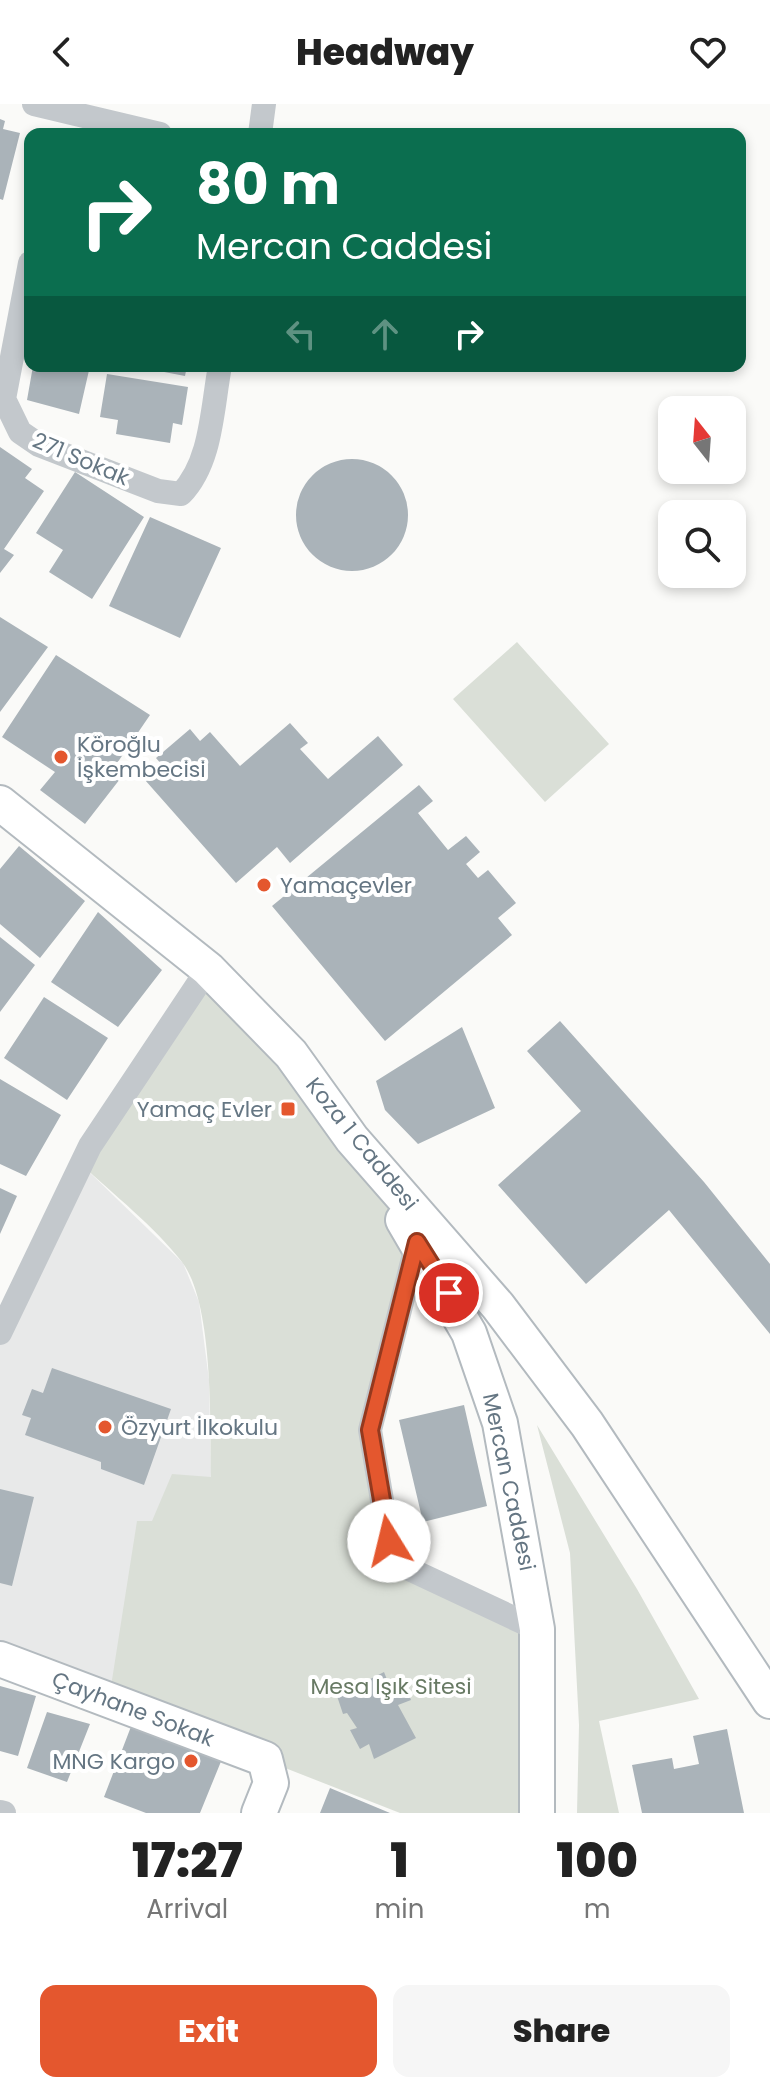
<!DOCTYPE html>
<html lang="en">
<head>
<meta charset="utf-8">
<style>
	:root { --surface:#fff; --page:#f6f6f6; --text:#222; --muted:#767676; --accent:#e4572e }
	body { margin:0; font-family:Poppins,sans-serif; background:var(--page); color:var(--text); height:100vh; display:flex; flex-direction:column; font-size:30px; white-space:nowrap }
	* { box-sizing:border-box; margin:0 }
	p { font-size:26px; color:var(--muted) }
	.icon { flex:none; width:44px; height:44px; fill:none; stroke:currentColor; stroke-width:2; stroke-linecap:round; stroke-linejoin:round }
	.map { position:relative; height:1709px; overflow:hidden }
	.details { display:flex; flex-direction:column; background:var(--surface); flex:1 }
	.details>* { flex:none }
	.guide { position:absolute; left:24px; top:24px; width:722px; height:244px; border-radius:16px; box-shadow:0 4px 12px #0003; background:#0b6e4f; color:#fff; overflow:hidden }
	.needle { width:52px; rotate:343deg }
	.tools { position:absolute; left:658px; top:292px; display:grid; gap:16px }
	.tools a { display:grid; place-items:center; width:88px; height:88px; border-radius:16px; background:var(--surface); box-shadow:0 4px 12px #0003; font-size:40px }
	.pin { position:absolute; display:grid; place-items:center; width:68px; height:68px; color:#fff; margin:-34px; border:4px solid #fff; border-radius:50%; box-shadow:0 2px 8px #0007 }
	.me { position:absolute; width:88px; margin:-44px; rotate:351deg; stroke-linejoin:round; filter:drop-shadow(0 0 6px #0008) }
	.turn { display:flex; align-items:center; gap:28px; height:168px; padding:0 40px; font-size:36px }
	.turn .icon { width:104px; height:104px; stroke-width:2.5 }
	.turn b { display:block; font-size:56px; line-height:68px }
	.lanes { display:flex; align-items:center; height:76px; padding:0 40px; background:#0003; justify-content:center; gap:40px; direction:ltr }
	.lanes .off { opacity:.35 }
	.eta { display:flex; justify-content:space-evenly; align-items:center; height:136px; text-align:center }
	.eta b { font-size:48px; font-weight:800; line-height:56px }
	.primary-button { display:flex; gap:16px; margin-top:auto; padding:16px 40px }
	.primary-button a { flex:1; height:92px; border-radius:16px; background:var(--accent); color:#fff; font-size:32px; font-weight:800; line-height:92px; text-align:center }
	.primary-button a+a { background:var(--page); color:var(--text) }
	header { display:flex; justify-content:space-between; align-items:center; height:104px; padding:0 40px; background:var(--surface); font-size:36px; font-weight:800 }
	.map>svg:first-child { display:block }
	.built { fill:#e8e9e9 }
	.green { fill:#dadfd7 }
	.building { fill:#aab3b9 }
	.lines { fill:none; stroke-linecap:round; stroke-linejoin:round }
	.secondary-casing { stroke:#b3babf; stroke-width:38 }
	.street { stroke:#c3c8cc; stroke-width:24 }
	.secondary { stroke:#fff; stroke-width:34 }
	.route-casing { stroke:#94391e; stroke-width:20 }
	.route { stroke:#e4572e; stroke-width:14 }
	.poi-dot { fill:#e4572e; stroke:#fff; stroke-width:3 }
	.labels { text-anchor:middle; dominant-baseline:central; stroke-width:8; stroke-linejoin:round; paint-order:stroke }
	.street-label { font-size:22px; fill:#657683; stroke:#fff }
	.poi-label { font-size:22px; fill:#657683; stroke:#fff; text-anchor:start }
	.park-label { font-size:22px; fill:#687a64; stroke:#fff }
</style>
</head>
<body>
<header><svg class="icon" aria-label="back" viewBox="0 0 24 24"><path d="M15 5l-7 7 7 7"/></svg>Headway<svg class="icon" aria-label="heart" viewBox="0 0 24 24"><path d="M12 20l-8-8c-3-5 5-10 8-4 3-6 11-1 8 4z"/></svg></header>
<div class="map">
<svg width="770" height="1709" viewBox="0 0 770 1709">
	<rect width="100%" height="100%" fill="#fafaf8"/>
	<!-- built -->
	<path class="built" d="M81,1060L183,1159L199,1198L209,1276L211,1374L109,1595L0,1555V1229Z"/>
	<!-- green -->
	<path class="green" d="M517,538L609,640L545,698L453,595Z
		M208,865L417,1138L370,1326L396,1451L537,1525V1709H400L109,1595L137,1417H152L172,1370L211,1373C210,1320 214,1200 182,1158C154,1122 114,1091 81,1060Z
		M537,1321L637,1485L699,1595L599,1617L619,1709H577L579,1621L570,1449Z"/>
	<!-- building -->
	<path class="building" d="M0,15L5,17L3,25L20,29L3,96L0,95Z
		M33,262H90L79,310L27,296Z
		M133,262H187L185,272Z
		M107,270L188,283L182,321L173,319L170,339L116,330L118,316L100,313Z
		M0,343L32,365L25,374L44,387L4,445L14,451L0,469Z
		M296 411a56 56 0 1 1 112 0a56 56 0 1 1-112 0Z
		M75,368L144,413L92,495L49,468L63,446L36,429Z
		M150,413L221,444L180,534L109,502Z
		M0,513L48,543L0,608Z
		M56,551L150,611L111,668L120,675L85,720L40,686L55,668L2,633Z
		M290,619L308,639L300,645L328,675L378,632L403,661L290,759L277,743L236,779L145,676L162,661L156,654L190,625L200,637L210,628L240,662Z
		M419,681L433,697L418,709L448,746L466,732L480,748L466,760L478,774L488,766L516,799L498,814L512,831L385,937L272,802Z
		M19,742L85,797L40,854L0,820V765Z
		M98,808L162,866L118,923L51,878Z
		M0,833L35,861L0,908Z
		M44,893L108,934L67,996L4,954Z
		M560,917L704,1078L770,1160V1230L669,1106L586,1180L498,1081L581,1007L527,947Z
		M462,923L495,1004L418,1040L385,1006L376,977Z
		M0,975L61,1011L26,1072L0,1060Z
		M0,1084L17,1092L0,1130Z
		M52,1264L171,1305L144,1381L101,1365V1358L25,1331L31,1314L22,1311L32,1285L43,1289Z
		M464,1301L487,1402L423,1418L399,1316Z
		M0,1385L34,1393L12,1482L0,1479Z
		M384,1568L392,1588L406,1582L411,1596L398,1601L416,1634L374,1655L369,1640L360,1645L350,1626L357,1624L347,1609L343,1610L337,1592Z
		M0,1582L36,1592L18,1652L0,1647Z
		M47,1608L90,1620L67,1678L27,1664Z
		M132,1620L222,1655L200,1709H146L104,1693Z
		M727,1625L744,1709H642L632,1661L672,1654L674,1665L699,1660L693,1632Z
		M330,1684L390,1709H320Z"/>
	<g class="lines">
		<defs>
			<path id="secondary" d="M0,699L208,865L291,950L352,1035L498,1202L587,1320L770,1597
				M403,1116L469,1229L500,1319L537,1525V1709
				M0,1555L265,1655L271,1679L259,1709"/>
		</defs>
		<!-- secondary casing -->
		<use href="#secondary" class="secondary-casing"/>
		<!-- street -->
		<path class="street" d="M34,0L160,30
			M260,30L264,0
			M30,159L4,295L20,328L39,341L158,387L181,390C212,358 212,304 220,262
			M417,1138L370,1326L389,1437L409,1465L537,1525
			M0,1229L90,1042L208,865
			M0,1708L4,1709"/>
		<!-- secondary -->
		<use href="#secondary" class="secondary"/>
	</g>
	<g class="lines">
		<defs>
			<path id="route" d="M389,1437L370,1326L417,1138L449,1189"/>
		</defs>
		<!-- route casing -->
		<use href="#route" class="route-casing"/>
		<!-- route -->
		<use href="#route" class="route"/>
	</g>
	<!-- markers -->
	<g class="poi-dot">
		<circle cx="61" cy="653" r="8"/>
		<circle cx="264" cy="781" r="8"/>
		<rect x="280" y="997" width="16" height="16" rx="4"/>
		<circle cx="105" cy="1323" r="8"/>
		<circle cx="191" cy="1657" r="8"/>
	</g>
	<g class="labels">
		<!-- street labels -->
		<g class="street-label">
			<text transform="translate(81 355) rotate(23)">271 Sokak</text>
			<text transform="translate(362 1040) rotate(51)">Koza 1 Caddesi</text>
			<text transform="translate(509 1378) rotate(78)">Mercan Caddesi</text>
			<text transform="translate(133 1605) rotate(21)">Çayhane Sokak</text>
		</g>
		<!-- poi labels -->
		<g class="poi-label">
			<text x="77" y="640">Köroğlu<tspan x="77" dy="25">İşkembecisi</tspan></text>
			<text x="280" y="781">Yamaçevler</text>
			<text x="272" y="1005" text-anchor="end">Yamaç Evler</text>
			<text x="121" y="1323">Özyurt İlkokulu</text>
			<text x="175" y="1657" text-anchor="end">MNG Kargo</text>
		</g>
		<!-- park labels -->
		<g class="park-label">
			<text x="391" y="1582">Mesa Işık Sitesi</text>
		</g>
	</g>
</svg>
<div class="tools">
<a><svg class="needle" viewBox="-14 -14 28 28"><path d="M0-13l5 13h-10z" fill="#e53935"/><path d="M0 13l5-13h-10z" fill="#767676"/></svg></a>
<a><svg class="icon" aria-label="search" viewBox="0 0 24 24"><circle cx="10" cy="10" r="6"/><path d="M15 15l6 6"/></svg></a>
</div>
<div class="pin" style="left:449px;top:1189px;background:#d93025"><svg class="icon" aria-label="arrive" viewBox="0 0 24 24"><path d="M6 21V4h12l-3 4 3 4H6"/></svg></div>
<svg class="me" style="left:389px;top:1437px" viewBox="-20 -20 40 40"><circle r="19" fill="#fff"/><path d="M0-13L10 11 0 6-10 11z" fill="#e4572e"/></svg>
<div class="guide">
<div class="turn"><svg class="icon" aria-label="right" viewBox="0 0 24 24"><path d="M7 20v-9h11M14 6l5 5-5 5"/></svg><div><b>80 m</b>Mercan Caddesi</div></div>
<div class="lanes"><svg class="icon off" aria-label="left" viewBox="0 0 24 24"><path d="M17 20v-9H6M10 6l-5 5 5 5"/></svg><svg class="icon off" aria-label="ahead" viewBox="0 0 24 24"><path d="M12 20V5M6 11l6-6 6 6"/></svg><svg class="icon" aria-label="right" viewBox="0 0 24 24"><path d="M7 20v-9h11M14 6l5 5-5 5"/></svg></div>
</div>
</div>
<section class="details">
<div class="eta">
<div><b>17:27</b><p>Arrival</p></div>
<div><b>1</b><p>min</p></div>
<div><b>100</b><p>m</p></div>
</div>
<div class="primary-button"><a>Exit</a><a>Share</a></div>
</section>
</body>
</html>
